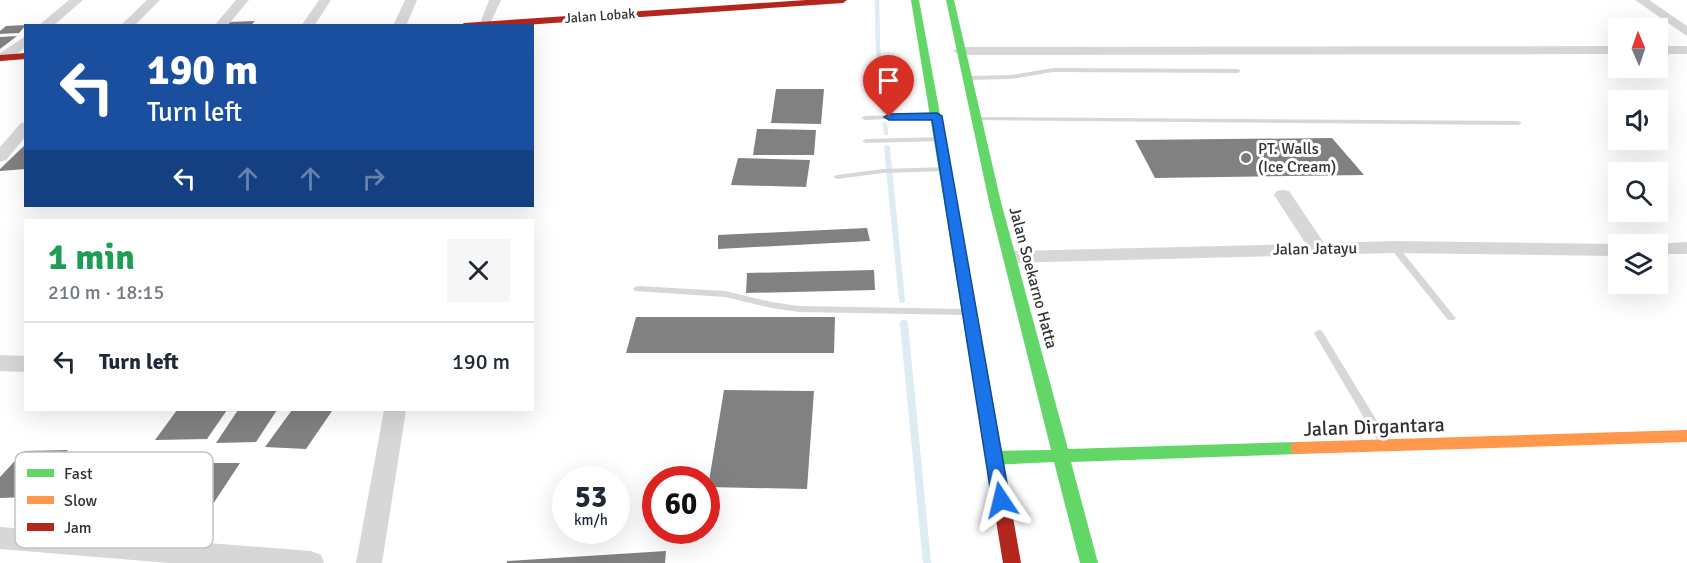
<!DOCTYPE html>
<html lang="en">
<head>
<meta charset="utf-8">
<style>
	:root { --surface:#fff; --page:#f6f6f7; --text:#1f2937; --muted:#747a83; --line:#e0e1e3 }
	body { margin:0; font-family:Signika,sans-serif; background:var(--page); color:var(--text); height:100vh; display:flex; flex-direction:column; font-size:22px; white-space:nowrap }
	* { box-sizing:border-box; margin:0 }
	p { font-size:20px; color:var(--muted) }
	.icon { flex:none; width:33px; height:33px; fill:none; stroke:currentColor; stroke-width:2; stroke-linecap:round; stroke-linejoin:round }
	.map { position:relative; flex:1; overflow:hidden }
	.panel { position:absolute; left:24px; top:219px; width:510px; height:192px; display:flex; flex-direction:column; background:var(--surface); border-radius:0px; box-shadow:0 6px 24px #0002 }
	.panel>* { flex:none }
	.banner { position:absolute; left:24px; top:24px; width:510px; height:183px; border-radius:0px; box-shadow:0 6px 24px #0002; background:#1a4fa0; color:#fff; overflow:hidden }
	.needle { width:39px; rotate:358deg }
	.buttons { position:absolute; left:1608px; top:18px; display:grid; gap:12px }
	.buttons a { display:grid; place-items:center; width:60px; height:60px; border-radius:0px; background:var(--surface); box-shadow:0 6px 24px #0002; font-size:30px }
	.speed { position:absolute; left:552px; top:466px; display:flex; gap:12px; font-size:30px; font-weight:700; text-align:center }
	.speed>* { display:grid; place-content:center; width:78px; height:78px; border-radius:50%; background:var(--surface); box-shadow:0 6px 24px #0002; line-height:1 }
	.speed small { font-size:15px; font-weight:400 }
	.speed .limit { border:9px solid #d22; background:#fff; color:#111 }
	.pin { position:absolute; display:grid; place-items:center; width:51px; height:51px; color:#fff; margin:-62px -26px; border-radius:50% 50% 50% 0; rotate:-45deg; box-shadow:0 0 6px #0007 }
	.pin .icon { rotate:45deg }
	.me { position:absolute; width:66px; margin:-33px; rotate:350deg; stroke-linejoin:round; filter:drop-shadow(0 0 4px #0008) }
	.turn { display:flex; align-items:center; gap:21px; height:126px; padding:0 24px; font-size:27px }
	.turn .icon { width:78px; height:78px; stroke-width:2.5 }
	.turn b { display:block; font-size:42px; line-height:51px }
	.lanes { display:flex; align-items:center; height:57px; padding:0 24px; background:#0003; justify-content:center; gap:30px; direction:ltr }
	.lanes .off { opacity:.35 }
	.round { display:grid; place-items:center; flex:none; width:63px; height:63px; border-radius:0px; background:var(--page) }
	.overview { display:flex; align-items:center; justify-content:space-between; height:102px; padding:0 24px }
	h1 { font-size:36px; font-weight:800; line-height:45px; color:#1e9e55 }
	ul { padding:0; list-style:none }
	li { display:flex; align-items:center; gap:18px; height:78px; padding:0 24px; border-top:2px solid var(--line) }
	li div { flex:1 }
	li b { display:block; font-size:22px }
	li em { font-style:normal }
	.map>svg:first-child { display:block }
	.lines { fill:none; stroke-linecap:round; stroke-linejoin:round }
	.stream-far2 { stroke:#ddebf3; stroke-width:4.5 }
	.stream-far1 { stroke:#ddebf3; stroke-width:6 }
	.stream { stroke:#ddebf3; stroke-width:8 }
	.building { fill:#818181 }
	.lane { fill:#d7d7d7; fill-rule:evenodd }
	.street { fill:#d7d7d7; fill-rule:evenodd }
	.fast { fill:#63d668; fill-rule:evenodd }
	.slow { fill:#ff974d; fill-rule:evenodd }
	.jam { fill:#b3261e; fill-rule:evenodd }
	.route { fill:#1a73e8; stroke:#114b97; stroke-width:1.5 }
	.poi-dot { fill:#7a7a7a; stroke:#fff; stroke-width:2 }
	.labels { text-anchor:middle; dominant-baseline:central; stroke-width:6; stroke-linejoin:round; paint-order:stroke }
	.far-street-label { font-size:14px; fill:#333; stroke:#fff }
	.poi-label { font-size:16px; fill:#333; stroke:#fff; text-anchor:start }
	.street-label { font-size:16px; fill:#333; stroke:#fff }
	.near-street-label { font-size:20px; fill:#333; stroke:#fff }
	.key { fill:#fff; stroke:#c2c2c2; stroke-width:1.5 }
	.key-label { font-size:16px; fill:#333 }
</style>
</head>
<body>
<div class="map">
<svg width="1687" height="563" viewBox="0 0 1687 563">
	<rect width="100%" height="100%" fill="#fff"/>
	<g class="lines">
		<!-- stream-far2 -->
		<path class="stream-far2" d="M877,2L878,48L884,111
			M885,124L886,133"/>
		<!-- stream-far1 -->
		<path class="stream-far1" d="M887,148L902,300"/>
		<!-- stream -->
		<path class="stream" d="M904,324L927,563"/>
	</g>
	<!-- building -->
	<path class="building" d="M255,21L250,26H225L230,22Z
		M26,25L19,33L0,34V31L6,26Z
		M17,36L0,49V37Z
		M776,89H824L821,124L771,123Z
		M757,129L816,130L814,155H753Z
		M1332,138L1364,175L1155,178L1135,140Z
		M26,144V169L0,171V169Z
		M738,158L810,160L806,187L731,185Z
		M867,228L870,241L718,249V235Z
		M874,270L875,290L746,293L747,273Z
		M636,317H835L834,353H626Z
		M724,390L814,391L807,489L708,487Z
		M177,410H227L207,439L155,440Z
		M238,410H277L256,442L216,443Z
		M292,410L332,411L306,449L265,447Z
		M68,450L28,497L0,498V477L24,451Z
		M190,463H240L211,507L159,506Z
		M666,551L665,563H507V561Z"/>
	<g class="lines">
		<!-- lane -->
		<path class="lane" d="M1053,68L1238,69L1241,71L1238,73L1053,72L1011,79L966,80L963,78L966,76L1011,75Z
			M937,114L940,116L939,117L865,120L861,118L865,116Z
			M976,117L1518,121L1522,123L1518,125L974,120V118Z
			M941,137L945,139L944,141L866,143L862,141L866,139Z
			M944,167H947V171L883,173L837,179L833,177L837,175L883,169Z
			M1394,244L1397,245L1454,316L1456,318L1454,320H1448L1391,249L1390,247Z
			M638,286L725,291L771,302L799,306L965,309L970,312L965,315L799,312L771,308L725,297L635,291L633,289L635,287Z
			M1319,330L1322,331L1388,439L1389,442L1388,445L1384,446L1380,445L1314,333Z"/>
		<!-- street -->
		<path class="street" d="M69,0H83L53,26H38Z
			M147,0H160L134,26H120Z
			M236,0H249L227,26H214Z
			M319,0H331L314,26H301Z
			M405,0H417L406,26H393Z
			M489,0H501L489,26H479Z
			M1635,0H1649L1687,26V36Z
			M26,36V47L7,61L0,62V53Z
			M1618,46V54L960,55L953,51L960,47Z
			M1658,46H1687V54H1658Z
			M26,122V136L6,160L0,162V147L21,123Z
			M1283,190L1289,191L1324,243L1394,241L1618,244V256L1394,253L1011,263L1004,261L1002,257L1004,253L1011,251L1306,244L1274,195L1277,191Z
			M1687,242V254H1658V244H1654Z
			M0,355L26,356V372L0,371Z
			M384,410H406L382,563H356Z
			M0,527L311,551L321,555L324,563H169L0,549Z"/>
		<!-- fast -->
		<path class="fast" d="M911,0H919L989,380L986,384H976L973,380Z
			M946,0H954L1001,202L1068,449L1298,442L1304,443L1306,448L1304,453L1298,454L1071,462L1098,563H1080L1054,462L993,465L987,463L985,458L987,453L993,451L1051,450L989,202Z"/>
		<!-- slow -->
		<path class="slow" d="M1687,430V442L1298,454L1292,453L1290,448L1292,443L1298,442Z"/>
		<!-- jam -->
		<path class="jam" d="M806,0H847L843,3L510,26H460L464,23Z
			M26,53V59L0,61V55Z
			M981,375L986,376L989,380L1021,563H1003L973,380L976,376Z"/>
	</g>
	<!-- route -->
	<path class="route" d="M937,113L942,116L1010,500L1007,505L1001,507L995,505L992,500L932,120H889L884,117L889,114Z"/>
	<!-- markers -->
	<circle class="poi-dot" cx="1246" cy="158" r="6"/>
	<g class="labels">
		<!-- far-street labels -->
		<g class="far-street-label">
			<text transform="translate(600 16) rotate(-4)">Jalan Lobak</text>
		</g>
		<!-- poi labels -->
		<g class="poi-label">
			<text x="1258" y="149">PT. Walls<tspan x="1258" dy="18">(Ice Cream)</tspan></text>
		</g>
		<!-- street labels -->
		<g class="street-label">
			<text transform="translate(1315 249) rotate(-1)">Jalan Jatayu</text>
			<text transform="translate(1033 278) rotate(75)">Jalan Soekarno Hatta</text>
		</g>
		<!-- near-street labels -->
		<g class="near-street-label">
			<text transform="translate(1374 427) rotate(-2)">Jalan Dirgantara</text>
		</g>
	</g>
	<!-- legend -->
	<rect x="15" y="452" width="198" height="96" rx="9" class="key"/>
	<rect x="27" y="469" width="27" height="8" fill="#63d668"/>
	<rect x="27" y="496" width="27" height="8" fill="#ff974d"/>
	<rect x="27" y="523" width="27" height="8" fill="#b3261e"/>
	<g class="key-label">
		<text x="64" y="479">Fast</text>
		<text x="64" y="506">Slow</text>
		<text x="64" y="533">Jam</text>
	</g>
</svg>
<div class="buttons">
<a><svg class="needle" viewBox="-14 -14 28 28"><path d="M0-13l5 13h-10z" fill="#e53935"/><path d="M0 13l5-13h-10z" fill="#747a83"/></svg></a>
<a><svg class="icon" aria-label="sound" viewBox="0 0 24 24"><path d="M4 9h4l5-4v14l-5-4H4zM17 9q2 3 0 6"/></svg></a>
<a><svg class="icon" aria-label="search" viewBox="0 0 24 24"><circle cx="10" cy="10" r="6"/><path d="M15 15l6 6"/></svg></a>
<a><svg class="icon" aria-label="layers" viewBox="0 0 24 24"><path d="M12 4l9 5-9 5-9-5zM3 14l9 5 9-5"/></svg></a>
</div>
<div class="speed"><div>53<small>km/h</small></div><div class="limit">60</div></div>
<div class="pin" style="left:889px;top:117px;background:#d93025"><svg class="icon" aria-label="arrive" viewBox="0 0 24 24"><path d="M6 21V4h12l-3 4 3 4H6"/></svg></div>
<svg class="me" style="left:1001px;top:500px" viewBox="-20 -20 40 40"><path d="M0-17L14 15 0 8-14 15z" fill="#1a73e8" stroke="#fff" stroke-width="4"/></svg>
<div class="banner">
<div class="turn"><svg class="icon" aria-label="left" viewBox="0 0 24 24"><path d="M17 20v-9H6M10 6l-5 5 5 5"/></svg><div><b>190 m</b>Turn left</div></div>
<div class="lanes"><svg class="icon" aria-label="left" viewBox="0 0 24 24"><path d="M17 20v-9H6M10 6l-5 5 5 5"/></svg><svg class="icon off" aria-label="ahead" viewBox="0 0 24 24"><path d="M12 20V5M6 11l6-6 6 6"/></svg><svg class="icon off" aria-label="ahead" viewBox="0 0 24 24"><path d="M12 20V5M6 11l6-6 6 6"/></svg><svg class="icon off" aria-label="right" viewBox="0 0 24 24"><path d="M7 20v-9h11M14 6l5 5-5 5"/></svg></div>
</div>
<section class="panel">
<div class="overview"><div><h1>1 min</h1><p>210 m · 18:15</p></div><a class="round"><svg class="icon" aria-label="close" viewBox="0 0 24 24"><path d="M6 6l12 12M18 6L6 18"/></svg></a></div>
<ul>
<li><svg class="icon" aria-label="left" viewBox="0 0 24 24"><path d="M17 20v-9H6M10 6l-5 5 5 5"/></svg><div><b>Turn left</b></div><em>190 m</em></li>
</ul>
</section>
</div>
</body>
</html>
